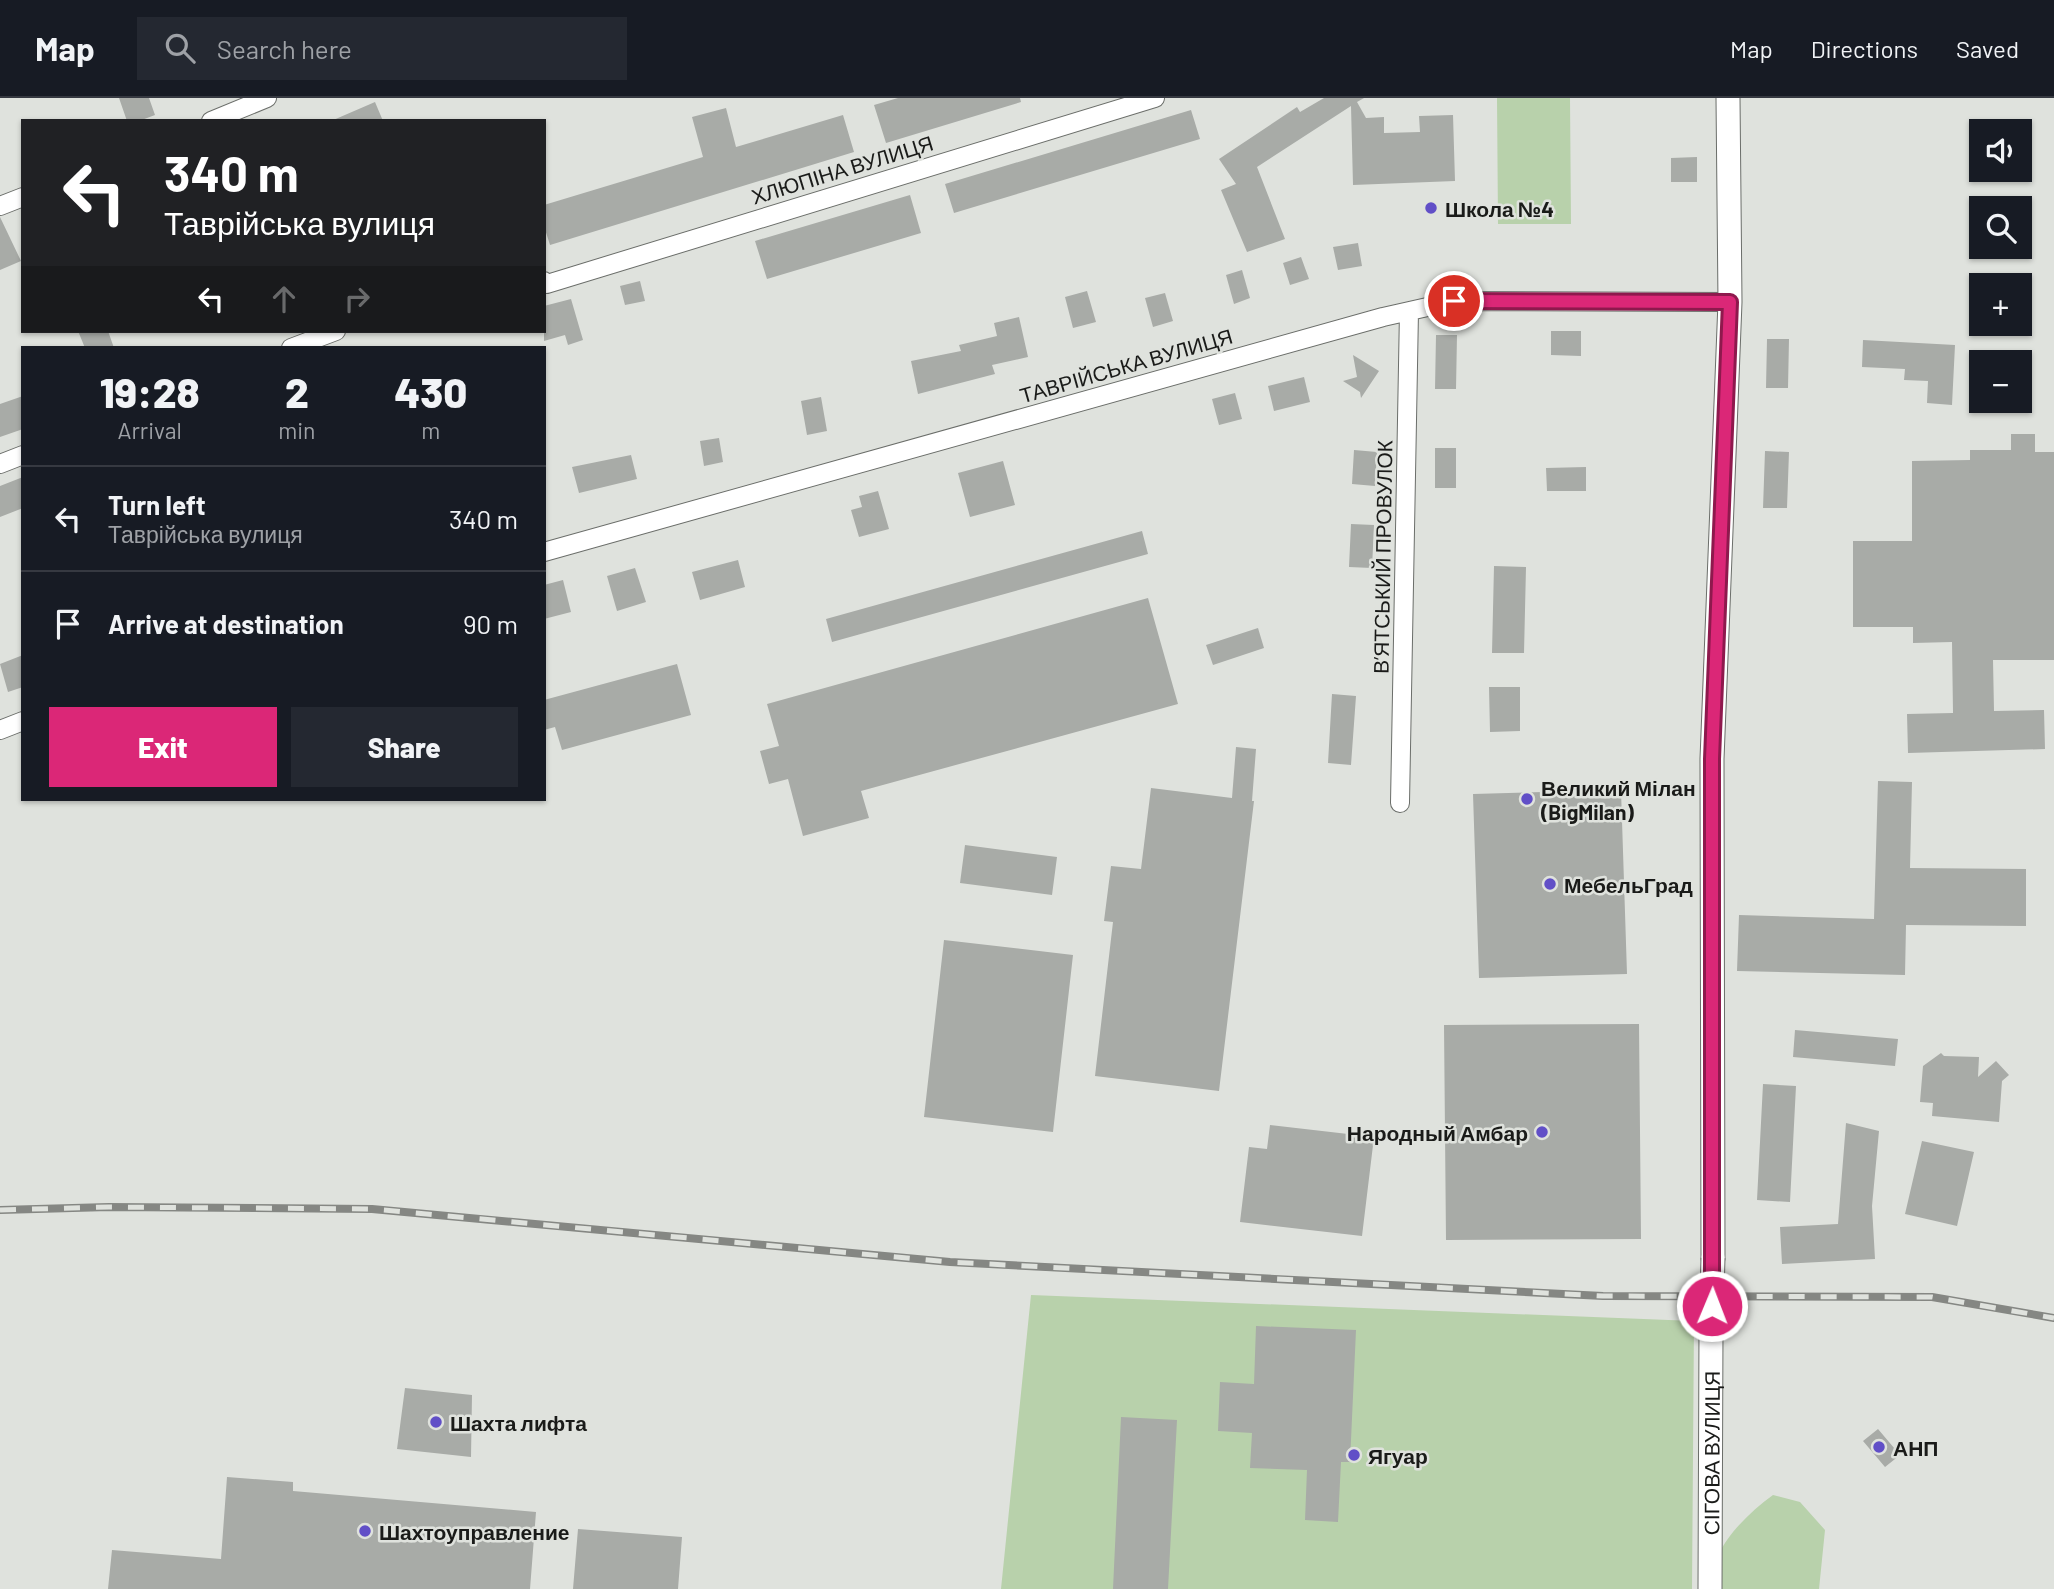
<!DOCTYPE html>
<html lang="en">
<head>
<meta charset="utf-8">
<style>
	:root { --surface:#171b24; --page:#242831; --text:#f1f3f6; --muted:#9ea1a6; --line:#363941; --accent:#db2777 }
	body { margin:0; font-family:Barlow,sans-serif; background:var(--page); color:var(--text); height:100vh; display:flex; flex-direction:column; font-size:26px; white-space:nowrap }
	* { box-sizing:border-box; margin:0 }
	p { font-size:23px; color:var(--muted) }
	.icon { flex:none; width:38px; height:38px; fill:none; stroke:currentColor; stroke-width:2; stroke-linecap:round; stroke-linejoin:round }
	.map { position:relative; flex:1; overflow:hidden }
	.panel { position:absolute; left:21px; top:248px; width:525px; height:455px; display:flex; flex-direction:column; background:var(--surface); border-radius:0px; box-shadow:0 2px 5px #0004 }
	.panel>* { flex:none }
	.top-card { position:absolute; left:21px; top:21px; width:525px; height:214px; border-radius:0px; box-shadow:0 2px 5px #0004; background:#202124; color:#fff; overflow:hidden }
	.buttons { position:absolute; left:1969px; top:21px; display:grid; gap:14px }
	.buttons a { display:grid; place-items:center; width:63px; height:63px; border-radius:0px; background:var(--surface); box-shadow:0 2px 5px #0004; font-size:35px }
	.pin { position:absolute; display:grid; place-items:center; width:60px; height:60px; color:#fff; margin:-30px; border:4px solid #fff; border-radius:50%; box-shadow:0 2px 7px #0007 }
	.me { position:absolute; width:77px; margin:-38px; rotate:1deg; stroke-linejoin:round; filter:drop-shadow(0 0 5px #0008) }
	.turn { display:flex; align-items:center; gap:24px; height:147px; padding:0 28px; font-size:32px }
	.turn .icon { width:91px; height:91px; stroke-width:2.5 }
	.turn b { display:block; font-size:49px; line-height:60px }
	.lanes { display:flex; align-items:center; height:66px; padding:0 28px; background:#0003; justify-content:center; gap:35px; direction:ltr }
	.lanes .off { opacity:.35 }
	.eta { display:flex; justify-content:space-evenly; align-items:center; height:119px; text-align:center }
	.eta b { font-size:42px; font-weight:800; line-height:49px }
	.cta { display:flex; gap:14px; margin-top:auto; padding:14px 28px }
	.cta a { flex:1; height:80px; border-radius:0px; background:var(--accent); color:#fff; font-size:28px; font-weight:800; line-height:80px; text-align:center }
	.cta a+a { background:var(--page); color:var(--text) }
	ul { padding:0; list-style:none }
	li { display:flex; align-items:center; gap:21px; height:105px; padding:0 28px; border-top:2px solid var(--line) }
	li div { flex:1 }
	li b { display:block; font-size:26px }
	li em { font-style:normal }
	header { display:flex; align-items:center; gap:42px; box-sizing:border-box; height:98px; padding:0 35px; background:var(--surface); border-bottom:2px solid var(--line) }
	header strong { font-size:33px }
	nav { display:flex; gap:38px; margin-inline-start:auto; font-size:24px }
	.search { width:490px; height:63px; background:var(--page); display:flex; align-items:center; gap:18px; box-sizing:border-box; padding:0 24px; border-radius:0px; color:var(--muted); font-size:26px }
	.map>svg:first-child { display:block }
	.green { fill:#b8d1ab }
	.building { fill:#a8aba7 }
	.lines { fill:none; stroke-linecap:round; stroke-linejoin:round }
	.minor-casing { stroke:#6b6e6a; stroke-width:20 }
	.tertiary-casing { stroke:#6b6e6a; stroke-width:25 }
	.minor { stroke:#fff; stroke-width:18 }
	.tertiary { stroke:#fff; stroke-width:23 }
	.rail-casing { stroke:#858783; stroke-width:8 }
	.rail { stroke:#dfe2dd; stroke-width:5; stroke-dasharray:16; stroke-linecap:butt }
	.tertiary-bridge-casing { stroke:#6b6e6a; stroke-width:25; stroke-linecap:butt }
	.tertiary-bridge { stroke:#fff; stroke-width:23 }
	.route-casing { stroke:#8e194d; stroke-width:18 }
	.route { stroke:#db2777; stroke-width:12 }
	.poi-dot { fill:#614fc7; stroke:#dfe2dd; stroke-width:2.5 }
	.labels { text-anchor:middle; dominant-baseline:central; stroke-width:5; stroke-linejoin:round; paint-order:stroke }
	.street-label { font-size:21px; fill:#1a1b19; stroke:#dfe2dd }
	.poi-label { font-size:21px; font-weight:bold; fill:#1a1b19; stroke:#dfe2dd; text-anchor:start }
</style>
</head>
<body>
<header>
<strong>Map</strong>
<div class="search"><svg class="icon" aria-label="search" viewBox="0 0 24 24"><circle cx="10" cy="10" r="6"/><path d="M15 15l6 6"/></svg>Search here</div>
<nav><a>Map</a><a>Directions</a><a>Saved</a></nav>
</header>
<div class="map">
<svg width="2054" height="1491" viewBox="0 0 2054 1491">
	<rect width="100%" height="100%" fill="#dfe2dd"/>
	<!-- green -->
	<path class="green" d="M1497,0H1570L1571,126H1498Z
		M1031,1197L1694,1223L1692,1491H1001Z
		M1773,1397L1800,1404L1825,1432L1819,1491H1710C1710,1452 1743,1419 1773,1397Z"/>
	<!-- building -->
	<path class="building" d="M119,0H149L155,17L139,23H127Z
		M898,0H1020L1021,4L886,45L874,7Z
		M1324,0H1364L1357,4L1366,20L1384,19V35L1420,34L1419,18L1453,17L1455,83L1353,87L1351,8L1257,69L1285,141L1247,154L1221,92L1236,86L1219,61L1297,9L1300,14Z
		M375,4L383,23H331Z
		M726,10L736,49L843,17L854,54L550,147L544,128V107L703,59L692,19Z
		M1191,12L1200,41L954,115L945,86Z
		M1697,59V84H1671V60Z
		M910,97L921,135L767,181L755,143Z
		M0,119L21,163L0,172Z
		M1358,145L1362,168L1338,172L1333,149Z
		M1301,159L1309,181L1290,187L1283,165Z
		M1242,172L1250,200L1234,206L1226,177Z
		M640,183L645,203L625,207L620,188Z
		M1087,193L1096,224L1073,230L1065,199Z
		M1165,195L1173,223L1153,229L1145,200Z
		M571,201L583,242L568,247L565,237L544,243V208Z
		M1019,219L1028,259L992,267L995,276L918,296L911,263L961,253L959,247L997,238L994,225Z
		M78,233H108L114,250H85Z
		M1551,233H1581V258L1551,257Z
		M1436,237H1457L1456,291H1435Z
		M1767,241H1789L1788,290H1766Z
		M1863,242L1955,247L1952,307L1927,305L1928,283L1904,282L1905,271L1862,269Z
		M1353,257L1379,273L1361,300L1360,294L1343,283L1357,279Z
		M1304,279L1310,304L1274,313L1268,288Z
		M1235,295L1242,321L1219,327L1212,301Z
		M23,298V331L0,339V306Z
		M821,299L827,333L807,337L801,303Z
		M2011,336H2035V354H2054V562H1993L1994,613L2044,612L2045,651L1908,655L1907,616L1953,615L1952,544L1913,545V529H1853V443H1912V363L1970,362V352H2011Z
		M719,340L723,364L704,368L700,343Z
		M1435,350H1456V390H1435Z
		M1354,352L1377,354L1375,388L1352,386Z
		M1765,353L1789,354L1787,410H1763Z
		M631,357L637,381L579,395L572,369Z
		M1003,363L1015,407L970,419L958,375Z
		M1586,369V393H1547L1546,370Z
		M23,379V410L0,419V388Z
		M878,393L889,431L859,439L851,412L862,409L859,398Z
		M1351,426L1374,427L1372,470L1349,469Z
		M1142,433L1148,456L832,544L826,521Z
		M738,462L745,489L700,502L692,474Z
		M1494,468L1526,469L1524,555H1492Z
		M635,470L646,504L617,513L607,478Z
		M563,482L571,514L544,521V487Z
		M1148,500L1178,606L861,693L869,720L803,738L788,681L769,686L760,653L779,648L767,606Z
		M1258,530L1264,550L1213,567L1206,547Z
		M23,557V589L8,594L0,566Z
		M677,566L691,617L562,652L555,629L544,632V602Z
		M1489,589H1520V633L1490,634Z
		M1332,596L1356,598L1351,667L1328,665Z
		M1236,649L1256,651L1252,703H1254L1219,993L1095,978L1113,824L1104,823L1111,768L1141,771L1151,690L1232,700Z
		M1878,683L1912,684L1910,770L2026,771V828L1906,827L1905,877L1737,873L1739,817L1874,821Z
		M1621,692L1627,876L1479,880L1473,696Z
		M965,747L1057,759L1052,797L960,785Z
		M944,842L1073,857L1053,1034L924,1019Z
		M1639,926L1641,1141L1446,1142L1444,927Z
		M1795,932L1898,941L1895,968L1793,959Z
		M1941,955L1944,958L1979,959L1978,979L1996,963L2009,977L2002,983L1999,1024L1932,1018L1933,1005L1920,1004L1923,968Z
		M1763,986L1796,988L1790,1104L1757,1102Z
		M1846,1025L1879,1033L1872,1108L1875,1161L1782,1166L1780,1129L1838,1126Z
		M1270,1027L1374,1039L1362,1138L1240,1124L1249,1049L1267,1051Z
		M1922,1043L1974,1054L1957,1128L1905,1116Z
		M1256,1228L1356,1232L1350,1364H1341L1338,1424L1305,1422L1307,1372L1250,1370L1252,1335L1218,1333L1220,1284L1254,1286Z
		M405,1290L472,1297L471,1359L397,1351Z
		M1121,1319L1177,1322L1168,1491H1113Z
		M1878,1331L1900,1357L1885,1369L1863,1343Z
		M227,1379L293,1384V1393L536,1414L530,1491H108L112,1452L221,1461Z
		M578,1431L682,1439L678,1491H573Z"/>
	<g class="lines">
		<defs>
			<path id="minor" d="M211,23L267,0
				M0,108L23,99
				M544,183L547,186L1155,0
				M291,250L336,233
				M0,366L23,357
				M544,454L1383,219L1454,203L1730,204
				M0,632L23,623
				M1400,705L1409,213"/>
			<g id="tertiary">
				<path d="M1713,1160L1712,661L1730,204L1728,0"/>
				<path id="s1" d="M1710,1491L1711,1232"/>
			</g>
		</defs>
		<!-- minor casing -->
		<use href="#minor" class="minor-casing"/>
		<!-- tertiary casing -->
		<use href="#tertiary" class="tertiary-casing"/>
		<!-- minor -->
		<use href="#minor" class="minor"/>
		<!-- tertiary -->
		<use href="#tertiary" class="tertiary"/>
		<defs>
			<path id="rail" d="M0,1112L109,1109L372,1111L950,1164L1603,1198L1932,1199L2054,1220"/>
		</defs>
		<!-- rail casing -->
		<use href="#rail" class="rail-casing"/>
		<!-- rail -->
		<use href="#rail" class="rail"/>
		<defs>
			<path id="tertiary-bridge" d="M1711,1232L1713,1160"/>
		</defs>
		<!-- tertiary-bridge casing -->
		<use href="#tertiary-bridge" class="tertiary-bridge-casing"/>
		<!-- tertiary-bridge -->
		<use href="#tertiary-bridge" class="tertiary-bridge"/>
	</g>
	<g class="lines">
		<defs>
			<path id="route" d="M1454,203L1730,204L1712,661V1208"/>
		</defs>
		<!-- route casing -->
		<use href="#route" class="route-casing"/>
		<!-- route -->
		<use href="#route" class="route"/>
	</g>
	<!-- markers -->
	<g class="poi-dot">
		<circle cx="1431" cy="110" r="7"/>
		<circle cx="1527" cy="701" r="7"/>
		<circle cx="1550" cy="786" r="7"/>
		<circle cx="1542" cy="1034" r="7"/>
		<circle cx="436" cy="1324" r="7"/>
		<circle cx="1879" cy="1349" r="7"/>
		<circle cx="1354" cy="1357" r="7"/>
		<circle cx="365" cy="1433" r="7"/>
	</g>
	<g class="labels">
		<!-- street labels -->
		<g class="street-label">
			<text transform="translate(842 71) rotate(-17)">ХЛЮПІНА ВУЛИЦЯ</text>
			<text transform="translate(1126 267) rotate(-16)">ТАВРІЙСЬКА ВУЛИЦЯ</text>
			<text transform="translate(1382 459) rotate(-89)">В’ЯТСЬКИЙ ПРОВУЛОК</text>
			<text stroke="none"><textPath href="#s1" startOffset="136">СІГОВА ВУЛИЦЯ</textPath></text>
		</g>
		<!-- poi labels -->
		<g class="poi-label">
			<text x="1445" y="110">Школа №4</text>
			<text x="1541" y="689">Великий Мілан<tspan x="1541" dy="24">(BigMilan)</tspan></text>
			<text x="1564" y="786">МебельГрад</text>
			<text x="1528" y="1034" text-anchor="end">Народный Амбар</text>
			<text x="450" y="1324">Шахта лифта</text>
			<text x="1893" y="1349">АНП</text>
			<text x="1368" y="1357">Ягуар</text>
			<text x="379" y="1433">Шахтоуправление</text>
		</g>
	</g>
</svg>
<div class="buttons">
<a><svg class="icon" aria-label="sound" viewBox="0 0 24 24"><path d="M4 9h4l5-4v14l-5-4H4zM17 9q2 3 0 6"/></svg></a>
<a><svg class="icon" aria-label="search" viewBox="0 0 24 24"><circle cx="10" cy="10" r="6"/><path d="M15 15l6 6"/></svg></a>
<a>+</a>
<a>−</a>
</div>
<div class="pin" style="left:1454px;top:203px;background:#d93025"><svg class="icon" aria-label="arrive" viewBox="0 0 24 24"><path d="M6 21V4h12l-3 4 3 4H6"/></svg></div>
<svg class="me" style="left:1712px;top:1208px" viewBox="-20 -20 40 40"><circle r="17" fill="#db2777" stroke="#fff" stroke-width="3"/><path d="M0-11L8 9 0 5-8 9z" fill="#fff"/></svg>
<div class="top-card">
<div class="turn"><svg class="icon" aria-label="left" viewBox="0 0 24 24"><path d="M17 20v-9H6M10 6l-5 5 5 5"/></svg><div><b>340 m</b>Таврійська вулиця</div></div>
<div class="lanes"><svg class="icon" aria-label="left" viewBox="0 0 24 24"><path d="M17 20v-9H6M10 6l-5 5 5 5"/></svg><svg class="icon off" aria-label="ahead" viewBox="0 0 24 24"><path d="M12 20V5M6 11l6-6 6 6"/></svg><svg class="icon off" aria-label="right" viewBox="0 0 24 24"><path d="M7 20v-9h11M14 6l5 5-5 5"/></svg></div>
</div>
<section class="panel">
<div class="eta">
<div><b>19:28</b><p>Arrival</p></div>
<div><b>2</b><p>min</p></div>
<div><b>430</b><p>m</p></div>
</div>
<ul>
<li><svg class="icon" aria-label="left" viewBox="0 0 24 24"><path d="M17 20v-9H6M10 6l-5 5 5 5"/></svg><div><b>Turn left</b><p>Таврійська вулиця</p></div><em>340 m</em></li>
<li><svg class="icon" aria-label="arrive" viewBox="0 0 24 24"><path d="M6 21V4h12l-3 4 3 4H6"/></svg><div><b>Arrive at destination</b></div><em>90 m</em></li>
</ul>
<div class="cta"><a>Exit</a><a>Share</a></div>
</section>
</div>
</body>
</html>
